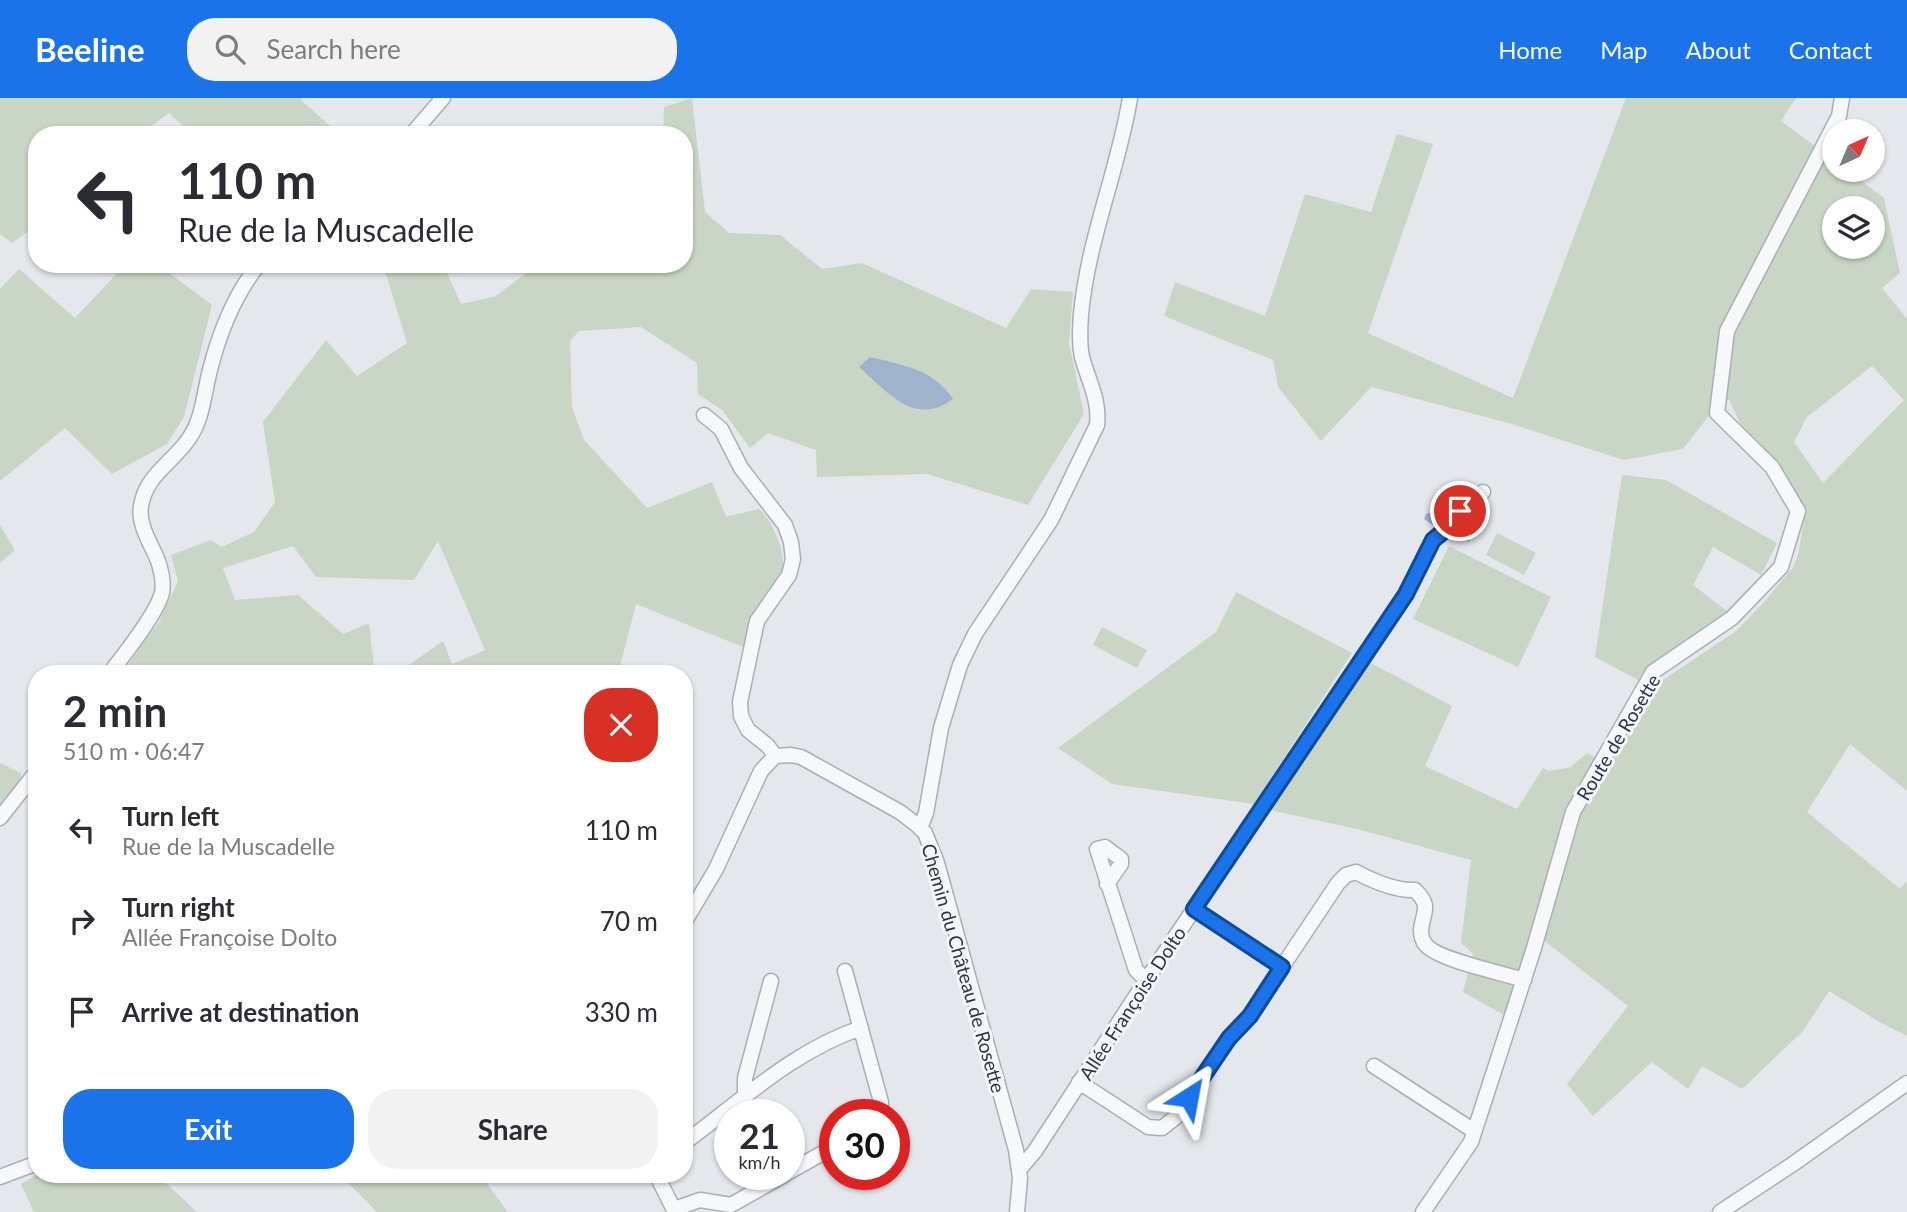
<!DOCTYPE html>
<html lang="en">
<head>
<meta charset="utf-8">
<style>
	:root { --surface:#fff; --page:#f2f2f3; --text:#2b2b33; --muted:#7c7c81; --accent:#1a73e8 }
	body { margin:0; font-family:Lato,sans-serif; background:var(--page); color:var(--text); height:100vh; display:flex; flex-direction:column; font-size:26px; white-space:nowrap }
	* { box-sizing:border-box; margin:0 }
	p { font-size:23px; color:var(--muted) }
	.icon { flex:none; width:38px; height:38px; fill:none; stroke:currentColor; stroke-width:2; stroke-linecap:round; stroke-linejoin:round }
	.map { position:relative; flex:1; overflow:hidden }
	.drawer { position:absolute; left:28px; top:567px; width:665px; height:518px; display:flex; flex-direction:column; background:var(--surface); border-radius:28px; box-shadow:0 2px 5px #0004 }
	.drawer>* { flex:none }
	.banner { position:absolute; left:28px; top:28px; width:665px; height:147px; border-radius:28px; box-shadow:0 2px 5px #0004; background:#fff; color:var(--text); overflow:hidden }
	.needle { width:46px; rotate:44deg }
	.controls { position:absolute; left:1822px; top:21px; display:grid; gap:14px }
	.controls a { display:grid; place-items:center; width:63px; height:63px; border-radius:50%; background:var(--surface); box-shadow:0 2px 5px #0004; font-size:35px }
	.speed { position:absolute; left:714px; top:1001px; display:flex; gap:14px; font-size:35px; font-weight:700; text-align:center }
	.speed>* { display:grid; place-content:center; width:91px; height:91px; border-radius:50%; background:var(--surface); box-shadow:0 2px 5px #0004; line-height:1 }
	.speed small { font-size:18px; font-weight:400 }
	.speed .limit { border:10px solid #d22; background:#fff; color:#111 }
	.pin { position:absolute; display:grid; place-items:center; width:60px; height:60px; color:#fff; margin:-30px; border:4px solid #fff; border-radius:50%; box-shadow:0 2px 7px #0007 }
	.me { position:absolute; width:77px; margin:-38px; rotate:34deg; stroke-linejoin:round; filter:drop-shadow(0 0 5px #0008) }
	.turn { display:flex; align-items:center; gap:24px; height:147px; padding:0 35px; font-size:32px }
	.turn .icon { width:91px; height:91px; stroke-width:2.5 }
	.turn b { display:block; font-size:49px; line-height:60px }
	.round { display:grid; place-items:center; flex:none; width:74px; height:74px; border-radius:28px; background:var(--page) }
	.summary { display:flex; align-items:center; justify-content:space-between; height:119px; padding:0 35px }
	h1 { font-size:42px; font-weight:700; line-height:52px }
	.cta { display:flex; gap:14px; margin-top:auto; padding:14px 35px }
	.cta a { flex:1; height:80px; border-radius:28px; background:var(--accent); color:#fff; font-size:28px; font-weight:700; line-height:80px; text-align:center }
	.cta a+a { background:var(--page); color:var(--text) }
	ul { padding:0; list-style:none }
	li { display:flex; align-items:center; gap:21px; height:91px; padding:0 35px }
	li div { flex:1 }
	li b { display:block; font-size:26px }
	li em { font-style:normal }
	header { display:flex; align-items:center; gap:42px; box-sizing:border-box; height:98px; padding:0 35px; background:var(--accent); color:#fff }
	header strong { font-size:33px }
	nav { display:flex; gap:38px; margin-inline-start:auto; font-size:24px }
	.search { width:490px; height:63px; background:var(--page); display:flex; align-items:center; gap:18px; box-sizing:border-box; padding:0 24px; border-radius:28px; color:var(--muted); font-size:26px }
	.map>svg:first-child { display:block }
	.green { fill:#c9d6c5; fill-rule:evenodd }
	.water { fill:#9fb4cc }
	.lines { fill:none; stroke-linecap:round; stroke-linejoin:round }
	.minor-casing { stroke:#a9aeb7; stroke-width:17 }
	.minor { stroke:#f7f8fa; stroke-width:14 }
	.route-casing { stroke:#114b97; stroke-width:18 }
	.route { stroke:#1a73e8; stroke-width:12 }
	.labels { text-anchor:middle; dominant-baseline:central; stroke-width:6; stroke-linejoin:round; paint-order:stroke }
	.street-label { font-size:19px; fill:#2b3445; stroke:#f4f6f9 }
</style>
</head>
<body>
<header>
<strong>Beeline</strong>
<div class="search"><svg class="icon" aria-label="search" viewBox="0 0 24 24"><circle cx="10" cy="10" r="6"/><path d="M15 15l6 6"/></svg>Search here</div>
<nav><a>Home</a><a>Map</a><a>About</a><a>Contact</a></nav>
</header>
<div class="map">
<svg width="1907" height="1114" viewBox="0 0 1907 1114">
	<rect width="100%" height="100%" fill="#e4e7ec"/>
	<!-- green -->
	<path class="green" d="M0,0H302L301,2L340,37H193L169,15L139,37H37V127L12,145L0,136Z
		M692,0L705,114L729,135L780,137L822,171L862,165L1006,230L1031,191L1073,194L1069,245L1084,316L1028,407L927,376L817,379L816,352L768,335L750,350L722,312L698,296L697,265L641,229L579,233L570,243L572,309L584,342L647,410L712,384L726,419L759,411C769,420 774,431 779,444C792,483 771,488 753,517C748,526 746,539 743,549L636,506L618,576H396L443,543L452,566L485,552L438,443L414,482L316,479L293,448L223,470L235,502L298,497L343,536L369,525L375,576H121L159,524L178,483L171,457L211,442L222,449L254,434L275,404L263,324L326,242L357,278L407,245L384,170L386,166H443L461,206L496,198L538,166H684V37H663L664,9Z
		M1626,0H1796L1781,23L1834,62V72H1847L1884,100L1900,175L1882,190L1907,221V693L1850,646L1807,714L1900,791L1907,783V938L1881,925L1829,893L1803,933L1742,991L1702,968L1688,991L1652,964L1593,1018L1567,986L1628,908L1533,834L1504,917L1463,894L1473,856L1461,845L1471,762L1357,731L1270,712L1369,564L1452,608L1425,668L1517,711L1543,670L1549,673L1571,669L1587,655L1610,668L1654,588L1735,534L1765,503L1793,469L1798,457L1804,423L1801,404L1762,347L1740,325L1729,301L1711,315L1683,351L1624,362L1505,324L1371,289L1321,343L1278,289L1273,262L1164,218L1175,184L1265,218L1305,96L1371,114L1397,36L1433,46L1368,235L1513,300ZM1834,110H1872V149H1834ZM1872,268L1904,302L1823,385L1794,344L1807,319Z
		M112,166H157L212,207L184,319L167,346L112,376L65,330L0,383V191L19,171L75,220L119,173Z
		M1622,377L1666,382L1777,445L1761,477L1713,449L1693,487L1727,513L1650,566L1638,582L1595,559Z
		M0,427L15,452L0,465Z
		M1497,435L1536,455L1524,477L1486,457Z
		M1449,448L1551,499L1518,569L1413,521Z
		M1236,494L1352,555L1254,706L1112,686L1058,650L1216,534Z
		M1102,529L1147,552L1137,570L1093,547Z
		M0,665L21,675V683L0,709Z
		M38,1076H156L197,1114H34L21,1086Z
		M339,1076H497L488,1087L508,1114H377Z"/>
	<!-- water -->
	<path class="water" d="M870,259C902,267 934,271 953,301C914,330 887,293 859,269Z
		M1435,413H1442L1452,417L1441,429L1431,426L1424,421L1426,416Z
		M1460,421L1471,435L1469,444L1447,435Z"/>
	<g class="lines">
		<defs>
			<path id="minor" d="M411,37L443,0
				M704,317L721,331L741,370L785,427L791,444L793,461L789,477L757,523L740,604L741,618L748,632L768,648L775,658
				M109,576C124,557 156,517 162,495C164,484 161,469 156,458C149,443 138,425 141,408C146,376 174,364 190,339C203,319 204,295 210,272C219,236 235,196 259,166
				M0,720L37,673
				M920,730L926,715L941,630L960,567L975,536L1051,422L1097,327C1100,302 1088,282 1082,259C1079,245 1080,231 1081,216C1088,141 1118,73 1130,0
				M1107,786L1121,766V761L1105,749L1097,751L1136,872L1146,882
				M684,825L716,771L761,673L775,658L791,657L801,659L900,714L917,727L925,735L937,765L1016,1052L1020,1080L1017,1114
				M1282,869L1338,785L1346,777L1356,774C1373,783 1396,793 1415,792C1432,809 1423,813 1421,832C1421,837 1422,843 1426,847C1438,862 1503,875 1524,882
				M845,873L881,1004L880,1017
				M1374,968L1474,1033
				M1079,984L1148,1029L1162,1030L1176,1019L1229,940L1250,918L1282,869L1194,811
				M745,1000V980L771,883
				M684,1045C741,1003 793,953 861,930
				M1019,1072L1035,1053L1149,878L1406,496L1433,442L1450,428L1460,413L1483,394
				M789,1074L835,1048
				M656,1076L675,1114
				M0,1079L37,1065
				M674,1111L700,1102L731,1107L786,1076
				M1423,1114L1471,1044L1534,850L1573,714L1653,574L1732,520L1781,469L1798,413L1772,369L1717,315L1727,233L1839,18L1842,0
				M1720,1114L1793,1066L1907,985"/>
		</defs>
		<!-- minor casing -->
		<use href="#minor" class="minor-casing"/>
		<!-- minor -->
		<use href="#minor" class="minor"/>
	</g>
	<g class="lines">
		<defs>
			<path id="route" d="M1189,999L1229,940L1250,918L1282,869L1194,811L1406,496L1433,442L1450,428L1460,413"/>
		</defs>
		<!-- route casing -->
		<use href="#route" class="route-casing"/>
		<!-- route -->
		<use href="#route" class="route"/>
	</g>
	<g class="labels">
		<!-- street labels -->
		<g class="street-label">
			<text transform="translate(1618 639) rotate(-59)">Route de Rosette</text>
			<text transform="translate(964 870) rotate(74)">Chemin du Château de Rosette</text>
			<text transform="translate(1132 905) rotate(-57)">Allée Françoise Dolto</text>
		</g>
	</g>
</svg>
<div class="controls">
<a><svg class="needle" viewBox="-14 -14 28 28"><path d="M0-13l5 13h-10z" fill="#e53935"/><path d="M0 13l5-13h-10z" fill="#7c7c81"/></svg></a>
<a><svg class="icon" aria-label="layers" viewBox="0 0 24 24"><path d="M12 4l9 5-9 5-9-5zM3 14l9 5 9-5"/></svg></a>
</div>
<div class="speed"><div>21<small>km/h</small></div><div class="limit">30</div></div>
<div class="pin" style="left:1460px;top:413px;background:#d93025"><svg class="icon" aria-label="arrive" viewBox="0 0 24 24"><path d="M6 21V4h12l-3 4 3 4H6"/></svg></div>
<svg class="me" style="left:1189px;top:999px" viewBox="-20 -20 40 40"><path d="M0-17L14 15 0 8-14 15z" fill="#1a73e8" stroke="#fff" stroke-width="4"/></svg>
<div class="banner">
<div class="turn"><svg class="icon" aria-label="left" viewBox="0 0 24 24"><path d="M17 20v-9H6M10 6l-5 5 5 5"/></svg><div><b>110 m</b>Rue de la Muscadelle</div></div>
</div>
<section class="drawer">
<div class="summary"><div><h1>2 min</h1><p>510 m · 06:47</p></div><a class="round" style="background:#d93025;color:#fff"><svg class="icon" aria-label="close" viewBox="0 0 24 24"><path d="M6 6l12 12M18 6L6 18"/></svg></a></div>
<ul>
<li><svg class="icon" aria-label="left" viewBox="0 0 24 24"><path d="M17 20v-9H6M10 6l-5 5 5 5"/></svg><div><b>Turn left</b><p>Rue de la Muscadelle</p></div><em>110 m</em></li>
<li><svg class="icon" aria-label="right" viewBox="0 0 24 24"><path d="M7 20v-9h11M14 6l5 5-5 5"/></svg><div><b>Turn right</b><p>Allée Françoise Dolto</p></div><em>70 m</em></li>
<li><svg class="icon" aria-label="arrive" viewBox="0 0 24 24"><path d="M6 21V4h12l-3 4 3 4H6"/></svg><div><b>Arrive at destination</b></div><em>330 m</em></li>
</ul>
<div class="cta"><a>Exit</a><a>Share</a></div>
</section>
</div>
</body>
</html>
